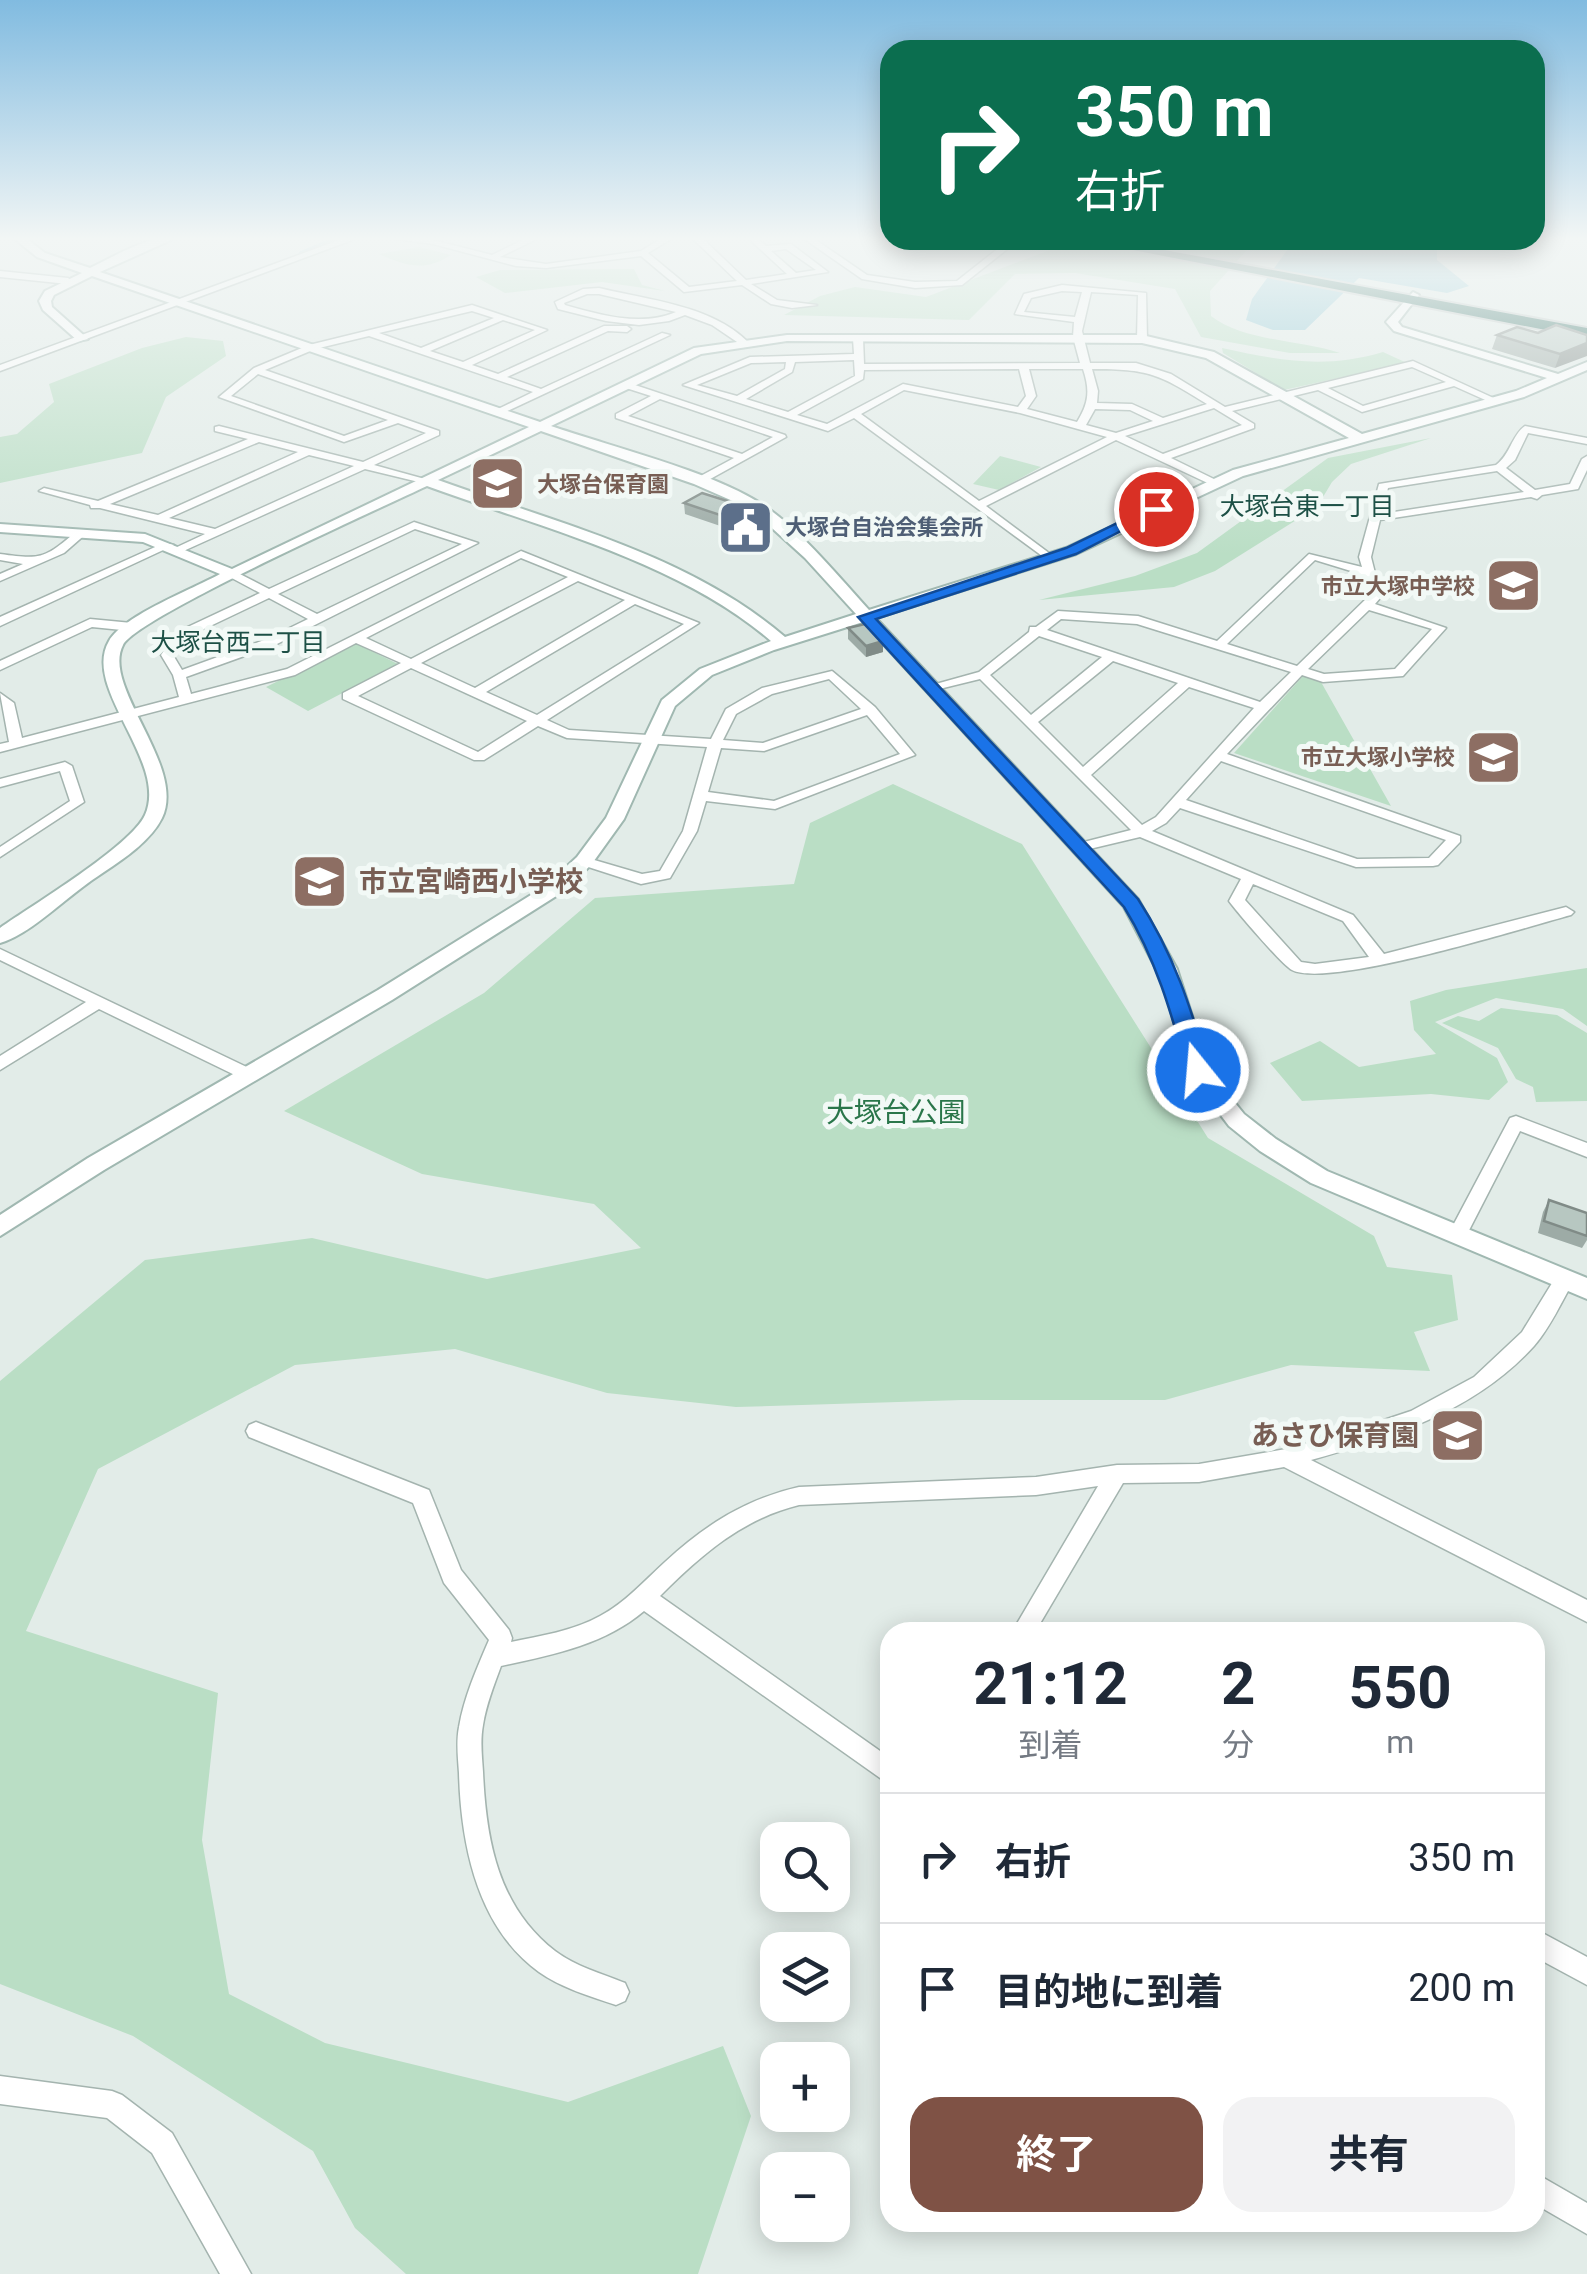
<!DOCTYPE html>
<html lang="ja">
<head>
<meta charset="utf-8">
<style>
	:root { --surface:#fff; --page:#f2f2f3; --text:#1f2937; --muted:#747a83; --line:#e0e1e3; --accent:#7f5245 }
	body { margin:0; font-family:Roboto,"Noto Sans JP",sans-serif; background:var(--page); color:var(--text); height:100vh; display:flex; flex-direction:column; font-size:38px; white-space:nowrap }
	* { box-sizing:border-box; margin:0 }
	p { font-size:32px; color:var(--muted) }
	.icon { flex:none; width:55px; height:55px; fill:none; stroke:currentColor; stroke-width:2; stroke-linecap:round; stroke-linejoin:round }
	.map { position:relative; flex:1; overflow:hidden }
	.details { position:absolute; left:880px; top:1622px; width:665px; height:610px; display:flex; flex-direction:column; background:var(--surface); border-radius:30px; box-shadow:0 5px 25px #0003 }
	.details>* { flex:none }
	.top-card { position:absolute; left:880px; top:40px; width:665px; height:210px; border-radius:30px; box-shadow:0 5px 25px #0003; background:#0b6e4f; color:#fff; overflow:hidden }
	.tools { position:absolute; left:760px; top:1822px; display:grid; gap:20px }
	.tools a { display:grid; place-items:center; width:90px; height:90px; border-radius:20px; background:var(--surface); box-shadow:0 5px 25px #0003; font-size:50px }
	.pin { position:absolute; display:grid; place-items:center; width:85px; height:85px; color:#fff; margin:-42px; border:5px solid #fff; border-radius:50%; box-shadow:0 2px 10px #0007 }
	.me { position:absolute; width:110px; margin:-55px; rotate:343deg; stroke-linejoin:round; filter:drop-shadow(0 0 8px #0008) }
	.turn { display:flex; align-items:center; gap:35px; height:210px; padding:0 30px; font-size:45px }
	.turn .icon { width:130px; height:130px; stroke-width:2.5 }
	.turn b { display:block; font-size:70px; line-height:85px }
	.eta { display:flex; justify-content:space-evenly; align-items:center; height:170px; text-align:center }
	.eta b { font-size:60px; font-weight:700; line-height:70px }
	.action { display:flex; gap:20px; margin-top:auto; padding:20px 30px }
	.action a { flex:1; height:115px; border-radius:30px; background:var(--accent); color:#fff; font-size:40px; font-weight:700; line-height:115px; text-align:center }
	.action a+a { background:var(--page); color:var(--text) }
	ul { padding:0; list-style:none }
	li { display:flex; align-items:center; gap:30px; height:130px; padding:0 30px; border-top:2px solid var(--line) }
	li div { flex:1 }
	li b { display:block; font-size:38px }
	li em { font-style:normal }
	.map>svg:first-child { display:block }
	.green { fill:#badec5 }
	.water { fill:#88c5d3 }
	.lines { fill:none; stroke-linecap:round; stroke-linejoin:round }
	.stream { stroke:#88c5d3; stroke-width:4 }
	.street-casing { stroke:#a4b4af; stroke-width:3 }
	.secondary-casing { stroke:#a0b8b1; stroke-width:4 }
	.highway-casing { stroke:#c1c9c7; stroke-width:4 }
	.street { fill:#fff; fill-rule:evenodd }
	.secondary { fill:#fff; fill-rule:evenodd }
	.highway { fill:#2c6b60; fill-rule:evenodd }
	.wall { fill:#9daba6 }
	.shaded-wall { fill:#808b87 }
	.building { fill:#b7c7c1; stroke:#808b87; stroke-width:2.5 }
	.route { fill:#1a73e8; stroke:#114b97; stroke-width:2.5 }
	.labels { text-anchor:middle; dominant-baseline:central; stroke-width:10; stroke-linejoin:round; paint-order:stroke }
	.far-education-label { font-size:22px; font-weight:bold; fill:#785e54; stroke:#f2f9f6; text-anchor:end }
	.far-service-label { font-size:22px; font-weight:bold; fill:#4e5e75; stroke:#f2f9f6; text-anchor:start }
	.far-neighbourhood-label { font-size:25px; fill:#1d5046; stroke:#f2f9f6 }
	.education-label { font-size:28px; font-weight:bold; fill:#785e54; stroke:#f2f9f6; text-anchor:start }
	.park-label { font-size:28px; fill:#2a764a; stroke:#f2f9f6 }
</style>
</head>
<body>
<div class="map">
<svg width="1587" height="2274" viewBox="0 0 1587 2274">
	<rect width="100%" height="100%" fill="#e2ece8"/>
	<!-- green -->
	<path class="green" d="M1076,240H1256L1210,291L1211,316C1245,342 1298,339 1340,353H1290L1201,337L1175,289L1075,273L1015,274L969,320L784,315L820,296L855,287L926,297Z
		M419,247L451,255C425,272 406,266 379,254Z
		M634,269L642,285L665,291L602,282L505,293L476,277L500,270Z
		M186,337L223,341L226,356L166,397L142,453L0,483V437L17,434L54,402L49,384L142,348Z
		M1222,348C1280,361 1326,369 1383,352L1407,363L1284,390L1223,353Z
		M1431,438L1351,464L1332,482L1317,507L1215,571L1174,587L1039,600L1135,576L1197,553L1328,458Z
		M1000,456L1041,467L999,490L973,484Z
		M355,643L398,664L308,711L266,687Z
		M1303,676L1321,682L1391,806L1234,753Z
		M893,784L1022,844L1208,1138L1374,1236L1387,1267L1452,1275L1458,1320L1414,1332L1430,1371L1291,1365L1165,1400H962L736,1407L607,1393L455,1349L295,1365L98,1469L26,1631L218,1693L202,1840L229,1994L325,2043L568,2102L723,2046L751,2116L698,2274H406L355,2228L313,2151L133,2036L0,1984V1381L145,1260L312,1238L487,1279L641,1248L594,1204L422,1174L284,1111L484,993L595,898L794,884L810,823Z
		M1587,968V1026L1563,1009L1496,998L1435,1022L1497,1058L1508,1082L1489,1100L1431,1094L1302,1101L1270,1063L1320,1041L1359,1067L1436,1054L1414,1030L1410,1001L1446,990Z
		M1501,1008L1557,1015L1587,1033V1101L1536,1102L1533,1087L1516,1079L1498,1048L1442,1023L1458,1016L1479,1021Z"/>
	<!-- water -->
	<path class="water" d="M1289,240H1460L1487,249L1437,250V260L1469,286L1447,293L1359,278L1305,330H1273L1246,320L1252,299L1293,242Z"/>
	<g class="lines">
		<!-- stream -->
		<path class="stream" d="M301,253L341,236"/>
		<defs>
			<path id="street" d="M350,236H363L0,371V365Z
				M373,236L433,240L492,255L531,236H543L500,257L546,264L641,251L665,236H676L648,253L689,287L737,281L690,236H700L746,280L787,274L746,236H755L766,246L791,244L828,272L751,284L777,300L817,305L792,308L771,304L742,285L684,292L641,256L546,268L516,266L433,244ZM786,249L816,270L796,273L771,251Z
				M800,236H810L867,275L915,282L957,281L1005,243L1045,244L1061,240L1047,248L1010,247L962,285L915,288L862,279Z
				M0,271L68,278L72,281L68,284L0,277Z
				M1062,285L1146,293L1147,339L1142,342L1137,339L1138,295L1091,292L1082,331L1090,363H1136L1171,374L1225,407L1413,361L1500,401L1492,403L1454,386L1362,412L1318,390L1232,411L1254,424V428L1171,458L1218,481V485L1214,486L1116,440L986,506L1053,556L1055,558L1049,561L854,418L828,431L683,385L750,357L854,354L853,338L858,335L863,338L864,364L1080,363L1073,337L1074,322L1015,314L1024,294ZM1062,291L1082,292L1075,317L1024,312L1031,298ZM854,360L855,376L788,412L746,399L792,372L795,362ZM786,362L785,369L737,396L697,385L751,363ZM1412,367L1446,382L1363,406L1328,388ZM1019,369L1026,396L1018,407L903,384L827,424L797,415L863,379L864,370ZM1029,369H1083C1090,390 1089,403 1077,422L1027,409L1036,396ZM1092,369C1149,369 1159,374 1207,404L1163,418L1132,404L1097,403L1098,391ZM904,390L1020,413L1107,437L979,501L861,414ZM1214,408L1242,425L1163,454L1125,436ZM1095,409L1130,410L1153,421L1116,433L1086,425Z
				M599,288C648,300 711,305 748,342L740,344L712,325L685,315L669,321L639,325L606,321L558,309L555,302L583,289ZM587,294H599L676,312C641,327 600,315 565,305L564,303Z
				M472,305L547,330L472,365L498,374L604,326H627L631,329L627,332L608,331L507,377L541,389L662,333L670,335L501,414L496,411L498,409L533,392L369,336L315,349L265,370L439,431V435L374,465L432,481L427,484L365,469L179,553L173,550L175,548L205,534L100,508H91L90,505L39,491L44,488L98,501L248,439L215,431V427L219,426L363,462L426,433L398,423L344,442L219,397L254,368L309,345ZM472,311L494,318L421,348L379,333ZM503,320L535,330L463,362L430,351ZM258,374L388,420L344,436L231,396ZM259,442L298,452L158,515L110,504ZM309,455L354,466L215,529L169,518Z
				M626,382L785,435L786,437L703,483H695V479L734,458L616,418V414L651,396L623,387V383ZM660,399L773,437L742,454L628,416Z
				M1525,426L1587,438V444L1528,433L1515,460L1506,468L1535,490L1570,484L1582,459L1587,456V470L1578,489L1542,495L1537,499L1531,497L1380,520L1371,557L1381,597L1375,604L1446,628L1403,676L1323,682L1302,675L1227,754L1460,836V842L1438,865L1433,866L1356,867L1180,808L1166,823L1152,831L1353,915L1384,954L1566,907L1574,912L1571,915C1523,928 1329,989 1292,970C1282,965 1238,913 1229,901L1241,879L1140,837L1081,851L1076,850V844L1131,830L980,679L931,691L925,687L979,672L1029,632L1030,627H1036L1058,611L1138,616L1217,641L1309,554L1362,567L1359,557L1379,484L1496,465C1510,455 1512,435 1525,426ZM1497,471L1524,492L1381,514L1388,488ZM1315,560L1364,575L1369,596L1297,666L1227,644ZM1369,610L1432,629L1395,669L1324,674L1308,669ZM1061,619L1137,624L1291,672L1260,702L1047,630ZM1039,636L1102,657L1031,715L990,675ZM1113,661L1178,683L1083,767L1038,722ZM1189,687L1254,708L1156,817L1142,825L1091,775ZM1221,761L1446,840L1429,858L1357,859L1186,800ZM1253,884L1343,921L1369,957L1315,964L1301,962L1245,900Z
				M414,522L478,543L275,645L186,677L191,694L287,669L521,551L699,623L547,720L569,730L711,739L726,709L762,688L832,671L875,707L915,755L775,809L706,801L697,831L670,878L641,884L579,864L577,861L584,857L642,874L660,871L683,831L707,747L567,738L538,726L484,760H474L343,699V693L401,663L356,643L295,675L0,752V744L9,742L0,693L14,703L22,738L179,697L173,675L161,655L177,632L260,593L228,576V572H236L269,589ZM415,529L462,544L317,614L278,594ZM521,558L568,577L411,659L366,638ZM578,581L625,600L475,688L421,663ZM269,598L308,619L267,639L182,670L173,655L185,638ZM635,604L684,624L537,715L486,692ZM411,668L527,721L478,752L358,696ZM829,679L861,709L763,743L723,740L736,714L772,694ZM867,715L900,754L774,801L708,792L721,748L764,751Z
				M78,530L88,532L64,553L0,581V574L23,564L0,560V554C43,560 45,558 78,530Z
				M164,543L174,545L0,626V617Z
				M90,619L132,623L138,627L132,631L92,627L0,670V661Z
				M65,762L72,766L84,802L0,857V847L70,801L60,771L0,787V779Z
				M0,949L255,1071L257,1075L249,1081L243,1079L99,1009L0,1070V1056L86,1002L0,960Z
				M1516,1116L1587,1143V1157L1520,1131L1464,1240H1450L1448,1235L1510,1118Z
				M1564,1272L1571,1275L1574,1280C1562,1301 1550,1328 1534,1346C1475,1411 1393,1437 1311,1460L1587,1600V1622L1284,1467L1199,1482L1123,1483L1035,1632H1012L1098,1486L1036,1495L799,1505C742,1519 701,1555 660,1596L890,1758V1785L644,1611C604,1645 552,1655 501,1666C494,1685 486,1705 483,1725C480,1741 482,1756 483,1772C486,1840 498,1907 555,1951C576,1967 601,1973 625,1983L629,1992L625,2001L616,2005C589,1996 562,1988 539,1972C477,1927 461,1845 459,1773C458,1758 456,1742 459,1727C464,1697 477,1668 489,1640L444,1583L413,1503L249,1437L246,1431L249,1425L256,1422L429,1490L461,1570L509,1630L512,1638L511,1642C540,1636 573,1631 600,1616C625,1603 644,1581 665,1562C705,1525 746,1499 799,1487L1036,1477L1117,1465L1199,1464L1286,1449L1351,1431L1411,1411L1474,1377L1522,1332L1557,1275Z
				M1535,1929L1587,1957V1985L1535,1957Z
				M0,2076L112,2091L122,2095L172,2133L251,2274H220L152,2153L107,2118L0,2104Z
				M1535,2173L1587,2203V2234L1535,2204Z"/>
			<path id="secondary" d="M11,236H23L45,253L90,268C119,254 147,236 180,236L100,272L540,422L694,348L787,335H1142L1214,352L1362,434L1516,391L1547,378L1394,331L1386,322L1413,292L1419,295L1398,322L1402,327L1558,374L1587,362V370L1524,397L1243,476L1076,554L876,618L1138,899L1177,969L1210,1072L1244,1114L1276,1139L1327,1171L1587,1278V1299L1311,1183L1260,1151L1229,1126L1189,1073L1162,980L1124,907L863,622L774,650L712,675L675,706L624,819L591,865L561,893L392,1000L104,1170L0,1236V1215L88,1158L378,990L547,885L577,857L606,818L662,700L700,669L771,641C680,562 539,527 427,486C383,507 137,617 123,645C101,687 187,766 162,818C148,846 112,866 88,883C64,900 27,936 0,943V928C31,906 131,846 145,815C169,762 81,688 109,641C124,615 193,589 220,574L143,542L0,532V524L145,534L232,569L529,427L92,276L54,295L51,301L52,307L88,339L78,341L43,310L39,301L45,291L82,273L37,257ZM787,341L1142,343L1206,358L1349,438L1233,470L1066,548L869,610C839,577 797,526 760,503C707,470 612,447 551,426L701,354ZM541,431L694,484L751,509L805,558L856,614L785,637C690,555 554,522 438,480Z"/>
			<path id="highway" d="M1081,240H1110L1587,328V338Z"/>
		</defs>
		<!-- street casing -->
		<use href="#street" class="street-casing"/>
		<!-- secondary casing -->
		<use href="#secondary" class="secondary-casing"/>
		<!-- highway casing -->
		<use href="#highway" class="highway-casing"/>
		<!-- street -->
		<use href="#street" class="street"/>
		<!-- secondary -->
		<use href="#secondary" class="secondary"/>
		<!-- highway -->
		<use href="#highway" class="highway"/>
	</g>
	<!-- wall -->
	<path class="wall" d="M1538,333L1587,335L1555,368L1492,349L1497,335Z
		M684,503L759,522L741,533L685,514Z
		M848,628L883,652L866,657L848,639Z
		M1549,1200L1587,1213V1240L1582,1248L1538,1233L1543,1212Z"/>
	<!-- shaded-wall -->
	<path class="shaded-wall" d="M1587,343V356L1555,368L1560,354Z
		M759,511V522L741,533V522Z
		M883,641V652L866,657V646Z"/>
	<!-- building -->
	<path class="building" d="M1556,325L1587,335V343L1560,354L1497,335L1517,327L1538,333Z
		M702,493L759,511L741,522L684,503Z
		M865,624L883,641L866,646L848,628Z
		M1549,1200L1587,1213V1236L1544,1221Z"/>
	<!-- sky -->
	<linearGradient id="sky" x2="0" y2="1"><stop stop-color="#81bbe0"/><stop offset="0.43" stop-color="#f2f6f5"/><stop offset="1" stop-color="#f2f6f5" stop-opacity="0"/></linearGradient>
	<rect width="1587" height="555" fill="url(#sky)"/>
	<!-- route -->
	<path class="route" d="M1152,506L1164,509L1076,554L876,619L1138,899C1174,954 1191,1008 1209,1070L1198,1078L1187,1070C1171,1012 1156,959 1124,907L858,617L1066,548Z"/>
	<!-- icons -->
	<defs>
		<symbol id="school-square" viewBox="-11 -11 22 22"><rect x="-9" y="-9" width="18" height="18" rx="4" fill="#8d6e63" stroke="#f2f9f6"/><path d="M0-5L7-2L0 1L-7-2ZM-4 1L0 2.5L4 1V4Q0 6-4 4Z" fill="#fff"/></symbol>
		<symbol id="civic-square" viewBox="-11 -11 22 22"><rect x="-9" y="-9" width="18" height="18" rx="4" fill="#5c6f8a" stroke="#f2f9f6"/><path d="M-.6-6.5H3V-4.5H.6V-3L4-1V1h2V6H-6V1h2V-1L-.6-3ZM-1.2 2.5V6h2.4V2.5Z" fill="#fff"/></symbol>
	</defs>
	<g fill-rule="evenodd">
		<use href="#school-square" x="466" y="452" width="63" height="63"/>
		<use href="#civic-square" x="714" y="496" width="63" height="63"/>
		<use href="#school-square" x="1482" y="554" width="63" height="63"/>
		<use href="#school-square" x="1462" y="726" width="63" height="63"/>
		<use href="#school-square" x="288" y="850" width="63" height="63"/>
		<use href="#school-square" x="1426" y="1404" width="63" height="63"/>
	</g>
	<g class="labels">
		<!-- far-education labels -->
		<g class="far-education-label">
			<text x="537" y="484" text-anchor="start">大塚台保育園</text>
			<text x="1475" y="586">市立大塚中学校</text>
			<text x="1455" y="757">市立大塚小学校</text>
		</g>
		<!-- far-service labels -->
		<g class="far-service-label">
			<text x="785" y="527">大塚台自治会集会所</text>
		</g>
		<!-- far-neighbourhood labels -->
		<g class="far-neighbourhood-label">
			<text x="1307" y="506">大塚台東一丁目</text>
			<text x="238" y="642">大塚台西二丁目</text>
		</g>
		<!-- education labels -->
		<g class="education-label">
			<text x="359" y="881">市立宮崎西小学校</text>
			<text x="1419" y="1435" text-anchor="end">あさひ保育園</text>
		</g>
		<!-- park labels -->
		<g class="park-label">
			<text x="896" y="1112">大塚台公園</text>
		</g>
	</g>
</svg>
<div class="tools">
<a><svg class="icon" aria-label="search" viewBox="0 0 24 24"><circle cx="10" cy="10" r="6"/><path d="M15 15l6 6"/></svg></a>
<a><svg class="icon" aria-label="layers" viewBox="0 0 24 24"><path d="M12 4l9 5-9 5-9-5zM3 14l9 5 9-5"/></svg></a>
<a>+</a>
<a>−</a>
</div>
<div class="pin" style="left:1156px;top:509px;background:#d93025"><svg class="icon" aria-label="arrive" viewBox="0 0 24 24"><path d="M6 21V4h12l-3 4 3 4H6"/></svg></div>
<svg class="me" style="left:1198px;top:1070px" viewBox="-20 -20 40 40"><circle r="17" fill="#1a73e8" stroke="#fff" stroke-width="3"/><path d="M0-11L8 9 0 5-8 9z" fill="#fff"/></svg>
<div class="top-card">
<div class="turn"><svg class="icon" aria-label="right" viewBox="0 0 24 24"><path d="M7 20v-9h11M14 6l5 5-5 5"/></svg><div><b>350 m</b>右折</div></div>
</div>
<section class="details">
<div class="eta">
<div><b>21:12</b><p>到着</p></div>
<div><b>2</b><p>分</p></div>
<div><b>550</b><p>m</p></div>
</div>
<ul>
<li><svg class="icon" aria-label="right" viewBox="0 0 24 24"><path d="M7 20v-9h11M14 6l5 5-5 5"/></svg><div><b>右折</b></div><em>350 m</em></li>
<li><svg class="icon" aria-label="arrive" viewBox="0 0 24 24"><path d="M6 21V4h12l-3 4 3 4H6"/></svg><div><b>目的地に到着</b></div><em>200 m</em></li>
</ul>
<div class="action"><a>終了</a><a>共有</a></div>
</section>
</div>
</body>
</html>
